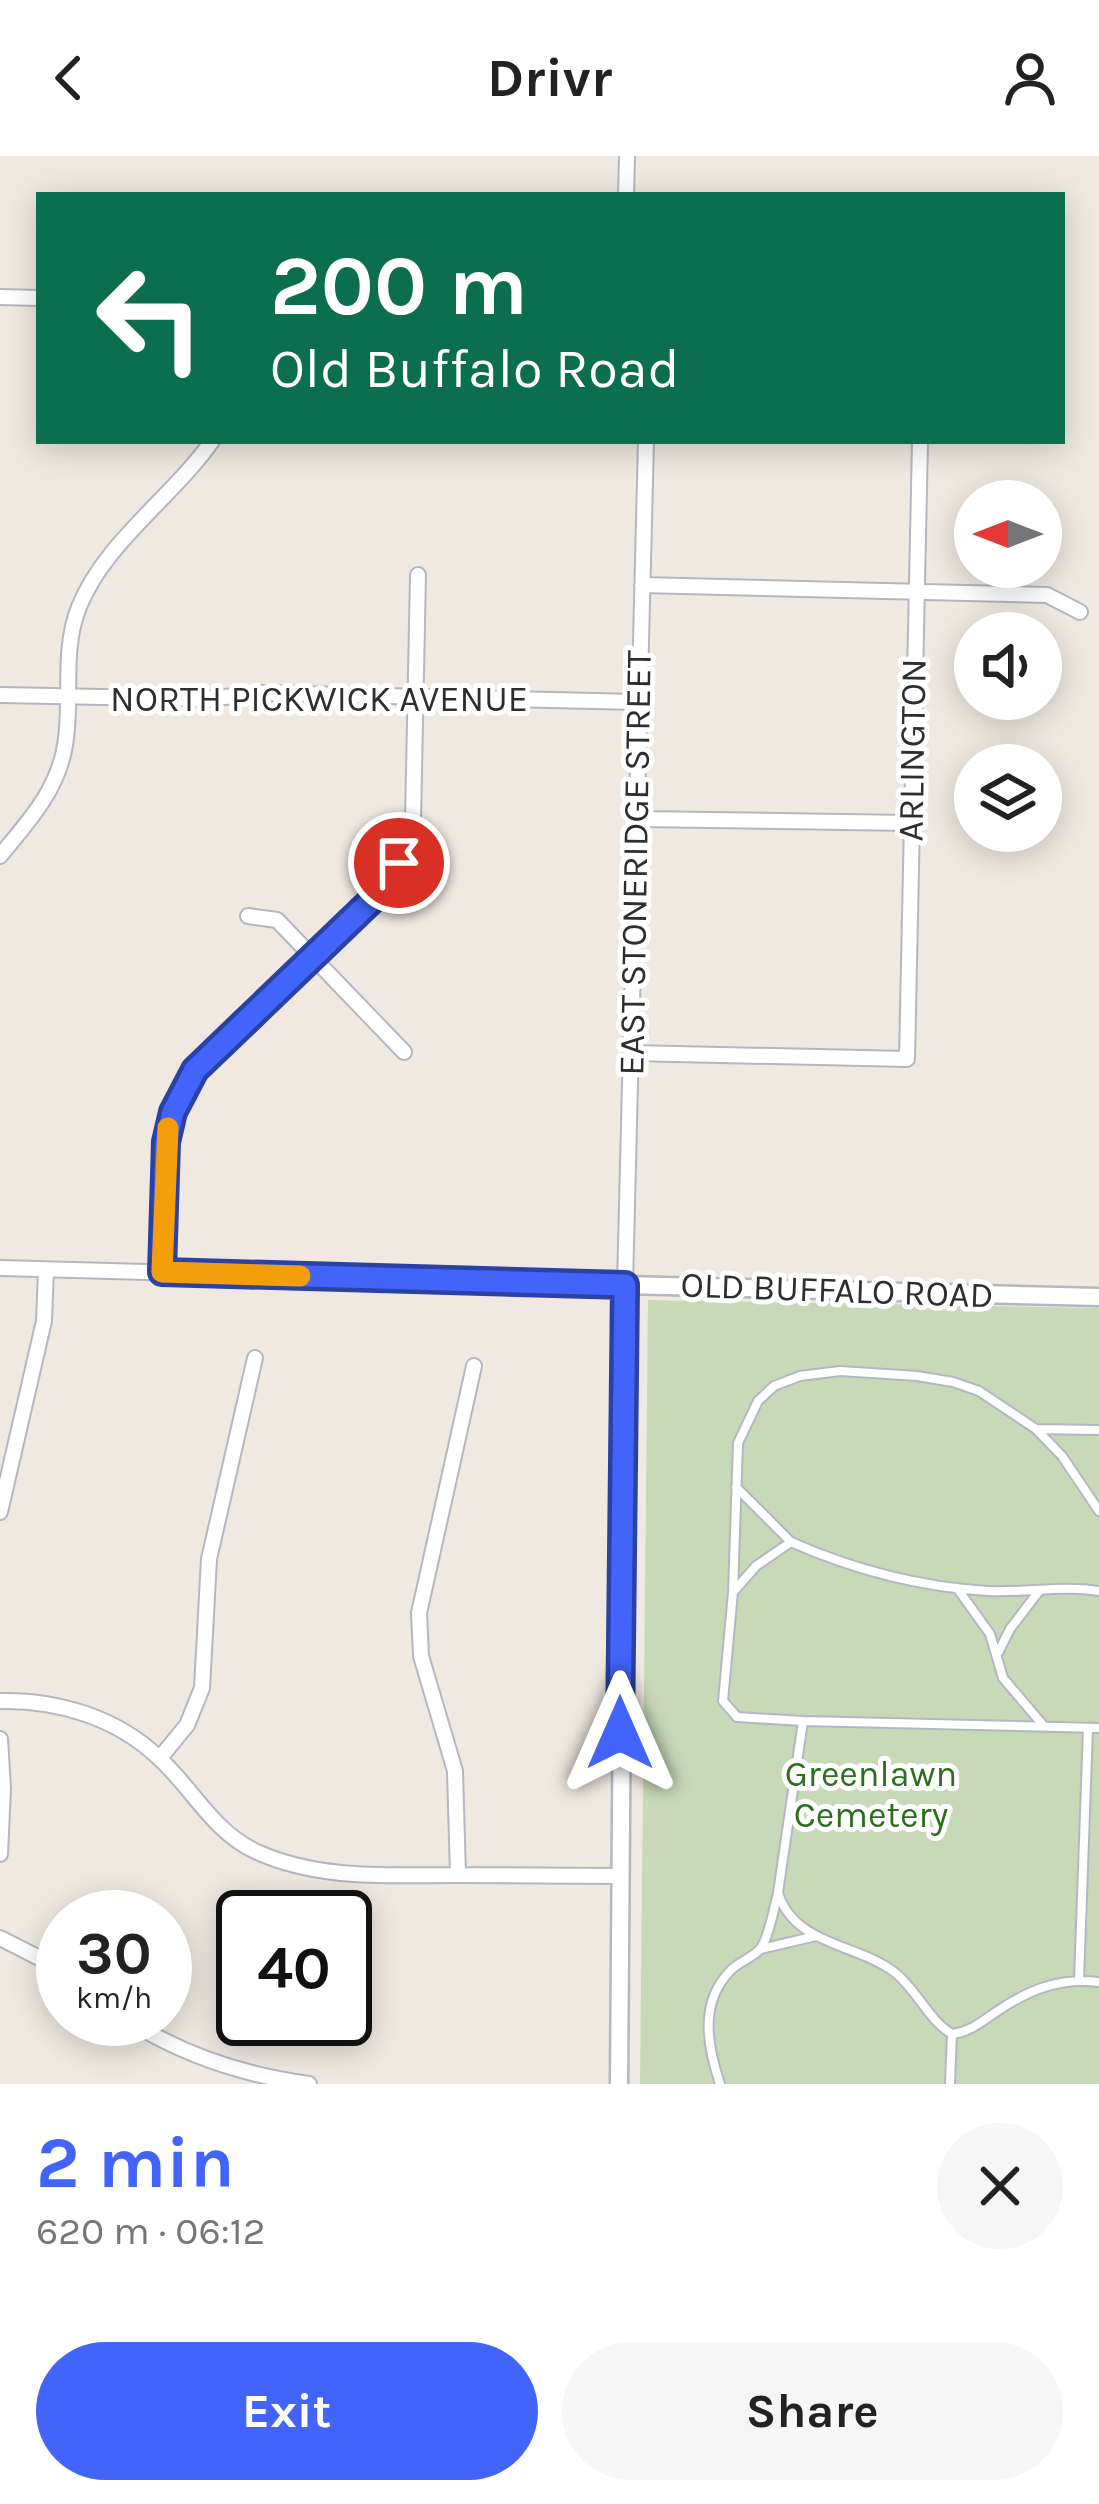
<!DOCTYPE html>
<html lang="en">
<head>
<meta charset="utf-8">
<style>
	:root { --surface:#fff; --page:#f6f6f6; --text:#222; --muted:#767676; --accent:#4264fb }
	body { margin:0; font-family:Karla,sans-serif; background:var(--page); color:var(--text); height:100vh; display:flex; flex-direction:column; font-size:45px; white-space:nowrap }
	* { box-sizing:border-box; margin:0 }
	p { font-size:39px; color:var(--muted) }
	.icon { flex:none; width:66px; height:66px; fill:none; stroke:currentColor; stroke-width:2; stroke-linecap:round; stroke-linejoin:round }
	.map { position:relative; height:1928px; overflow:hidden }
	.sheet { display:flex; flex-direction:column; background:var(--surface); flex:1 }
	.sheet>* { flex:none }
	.banner { position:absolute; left:36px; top:36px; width:1029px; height:252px; border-radius:0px; box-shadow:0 6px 30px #0003; background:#0b6e4f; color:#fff; overflow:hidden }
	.needle { width:78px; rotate:270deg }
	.fabs { position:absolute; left:954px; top:324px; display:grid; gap:24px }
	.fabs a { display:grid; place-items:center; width:108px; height:108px; border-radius:50%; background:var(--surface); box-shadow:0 6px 30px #0003; font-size:60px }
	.speed { position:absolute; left:36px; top:1734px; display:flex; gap:24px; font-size:60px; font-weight:700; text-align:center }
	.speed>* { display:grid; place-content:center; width:156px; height:156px; border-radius:50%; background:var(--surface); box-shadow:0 6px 30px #0003; line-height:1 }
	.speed small { font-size:30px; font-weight:400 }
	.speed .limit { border:6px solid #111; border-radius:18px; background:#fff; color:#111 }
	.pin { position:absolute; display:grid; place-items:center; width:102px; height:102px; color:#fff; margin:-51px; border:6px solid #fff; border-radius:50%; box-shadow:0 3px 12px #0007 }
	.me { position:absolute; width:132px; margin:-66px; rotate:0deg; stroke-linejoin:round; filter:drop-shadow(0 0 9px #0008) }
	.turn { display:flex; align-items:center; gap:42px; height:252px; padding:0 36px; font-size:54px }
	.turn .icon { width:156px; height:156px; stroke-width:2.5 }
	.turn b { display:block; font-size:84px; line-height:102px }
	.round { display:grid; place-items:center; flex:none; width:126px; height:126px; border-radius:63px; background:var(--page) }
	.summary { display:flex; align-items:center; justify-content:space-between; height:204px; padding:0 36px }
	h1 { font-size:72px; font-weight:700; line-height:90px; color:var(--accent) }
	.cta { display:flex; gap:24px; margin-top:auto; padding:24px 36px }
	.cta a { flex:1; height:138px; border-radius:72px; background:var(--accent); color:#fff; font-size:48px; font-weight:700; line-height:138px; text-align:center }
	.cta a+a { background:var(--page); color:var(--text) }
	header { display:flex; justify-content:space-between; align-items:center; height:156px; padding:0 36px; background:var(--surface); font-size:54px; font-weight:700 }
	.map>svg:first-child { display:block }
	.cemetery { fill:#c8d9b8 }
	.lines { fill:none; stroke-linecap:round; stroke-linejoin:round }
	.service-casing { stroke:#b4b7c1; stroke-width:12 }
	.minor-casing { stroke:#b4b7c1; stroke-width:18 }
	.tertiary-casing { stroke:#b4b7c1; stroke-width:21 }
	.service { stroke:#fff; stroke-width:8 }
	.minor { stroke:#fff; stroke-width:14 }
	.tertiary { stroke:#fff; stroke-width:16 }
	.route-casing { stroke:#2b41a3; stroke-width:30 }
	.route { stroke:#4264fb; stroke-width:21 }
	.slow { stroke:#f59e0b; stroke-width:21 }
	.labels { text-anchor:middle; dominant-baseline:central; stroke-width:10; stroke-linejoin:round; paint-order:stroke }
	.street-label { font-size:36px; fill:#2e2e2e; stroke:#fff }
	.park-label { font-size:36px; fill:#2c6e1b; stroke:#fff }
</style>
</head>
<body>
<header><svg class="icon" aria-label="back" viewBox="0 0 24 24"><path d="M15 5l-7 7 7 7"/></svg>Drivr<svg class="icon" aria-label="person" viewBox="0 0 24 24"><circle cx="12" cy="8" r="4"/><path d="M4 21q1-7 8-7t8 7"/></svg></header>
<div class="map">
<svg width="1099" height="1928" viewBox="0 0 1099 1928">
	<rect width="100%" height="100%" fill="#efe9e1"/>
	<!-- cemetery -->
	<path class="cemetery" d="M648,1144L1099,1152V1928H640Z"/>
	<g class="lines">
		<defs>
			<path id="service" d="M1036,1273L1062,1300L1099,1355
				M736,1331L791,1386
				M957,1432L990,1478L1003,1522L1043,1569
				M734,1435L756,1410L791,1386C852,1413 921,1431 988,1435C1025,1437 1063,1429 1099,1435
				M998,1497L1010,1473L1039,1435
				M803,1565L737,1561L723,1545L733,1436L738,1287L758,1245L774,1230L800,1220L840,1215L917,1220L953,1226L979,1235L1036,1273L1099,1274
				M1099,1572L803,1565L778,1737C795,1789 854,1787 893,1815C916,1832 928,1864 952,1878C970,1876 981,1866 996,1856C1028,1834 1060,1821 1099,1826
				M761,1793L816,1780
				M1079,1825L1088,1572
				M720,1928C707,1889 699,1846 731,1814C739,1806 754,1801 761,1792C770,1778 773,1754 778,1738
				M950,1928L952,1878"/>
			<path id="minor" d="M626,39L627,0
				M0,141L39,142
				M642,429L1047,439L1080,456
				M0,539L206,543L262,537L638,546
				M637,663L910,667
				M0,700C28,666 58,634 65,589C73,543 61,496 79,451C105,386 172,342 212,285
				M248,760L277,764L404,896
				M631,897L907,903L920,285
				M0,1112L625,1129L646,285
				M162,1116L166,986L173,956L195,914L371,745L392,721L413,664L418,419
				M0,1356L44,1165L46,1114
				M0,1545C58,1544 116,1561 159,1602C194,1634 212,1675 257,1696C319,1724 388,1719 455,1719C510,1719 564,1720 619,1720
				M0,1583L3,1632L0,1698
				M160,1602L187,1569L202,1532L209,1403L255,1202
				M458,1719L455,1615L421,1500L419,1457L474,1210
				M0,1782L63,1814
				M126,1863C182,1899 243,1919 309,1928"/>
			<path id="tertiary" d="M619,1928L625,1129L1099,1141"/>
		</defs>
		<!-- service casing -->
		<use href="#service" class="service-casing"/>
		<!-- minor casing -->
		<use href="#minor" class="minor-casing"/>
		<!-- tertiary casing -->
		<use href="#tertiary" class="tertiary-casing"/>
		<!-- service -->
		<use href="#service" class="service"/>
		<!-- minor -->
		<use href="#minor" class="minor"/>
		<!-- tertiary -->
		<use href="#tertiary" class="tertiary"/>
	</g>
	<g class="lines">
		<defs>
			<path id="route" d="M399,707L371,745L195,914L173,956L166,986L162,1116L625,1129L620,1577"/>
		</defs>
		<!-- route casing -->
		<use href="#route" class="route-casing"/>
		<!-- route -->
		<use href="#route" class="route"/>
		<!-- slow -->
		<path class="slow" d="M168,972L162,1116L300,1120"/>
	</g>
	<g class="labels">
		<!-- street labels -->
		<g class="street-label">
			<text x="319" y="543">NORTH PICKWICK AVENUE</text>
			<text transform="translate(912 594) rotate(-89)">ARLINGTON</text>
			<text transform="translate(635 707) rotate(-89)">EAST STONERIDGE STREET</text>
			<text transform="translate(837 1134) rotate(2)">OLD BUFFALO ROAD</text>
		</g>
		<!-- park labels -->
		<g class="park-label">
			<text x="871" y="1618">Greenlawn<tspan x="871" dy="41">Cemetery</tspan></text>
		</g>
	</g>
</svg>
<div class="fabs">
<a><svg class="needle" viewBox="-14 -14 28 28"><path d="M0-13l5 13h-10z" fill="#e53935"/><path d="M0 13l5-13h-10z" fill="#767676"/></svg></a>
<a><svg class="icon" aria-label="sound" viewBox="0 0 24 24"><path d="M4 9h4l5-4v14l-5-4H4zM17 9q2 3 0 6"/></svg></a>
<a><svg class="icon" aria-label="layers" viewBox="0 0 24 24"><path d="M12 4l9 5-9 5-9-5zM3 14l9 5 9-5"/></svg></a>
</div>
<div class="speed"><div>30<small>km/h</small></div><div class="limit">40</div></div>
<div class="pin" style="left:399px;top:707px;background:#d93025"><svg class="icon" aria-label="arrive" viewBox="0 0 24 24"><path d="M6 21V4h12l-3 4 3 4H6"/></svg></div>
<svg class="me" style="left:620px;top:1577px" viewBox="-20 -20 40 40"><path d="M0-17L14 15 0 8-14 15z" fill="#4264fb" stroke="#fff" stroke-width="4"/></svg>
<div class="banner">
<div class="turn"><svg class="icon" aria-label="left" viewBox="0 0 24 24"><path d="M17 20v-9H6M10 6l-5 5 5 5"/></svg><div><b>200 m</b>Old Buffalo Road</div></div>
</div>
</div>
<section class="sheet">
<div class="summary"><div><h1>2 min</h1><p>620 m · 06:12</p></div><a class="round"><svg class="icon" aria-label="close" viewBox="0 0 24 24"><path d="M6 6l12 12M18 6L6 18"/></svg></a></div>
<div class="cta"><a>Exit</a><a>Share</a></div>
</section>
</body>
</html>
